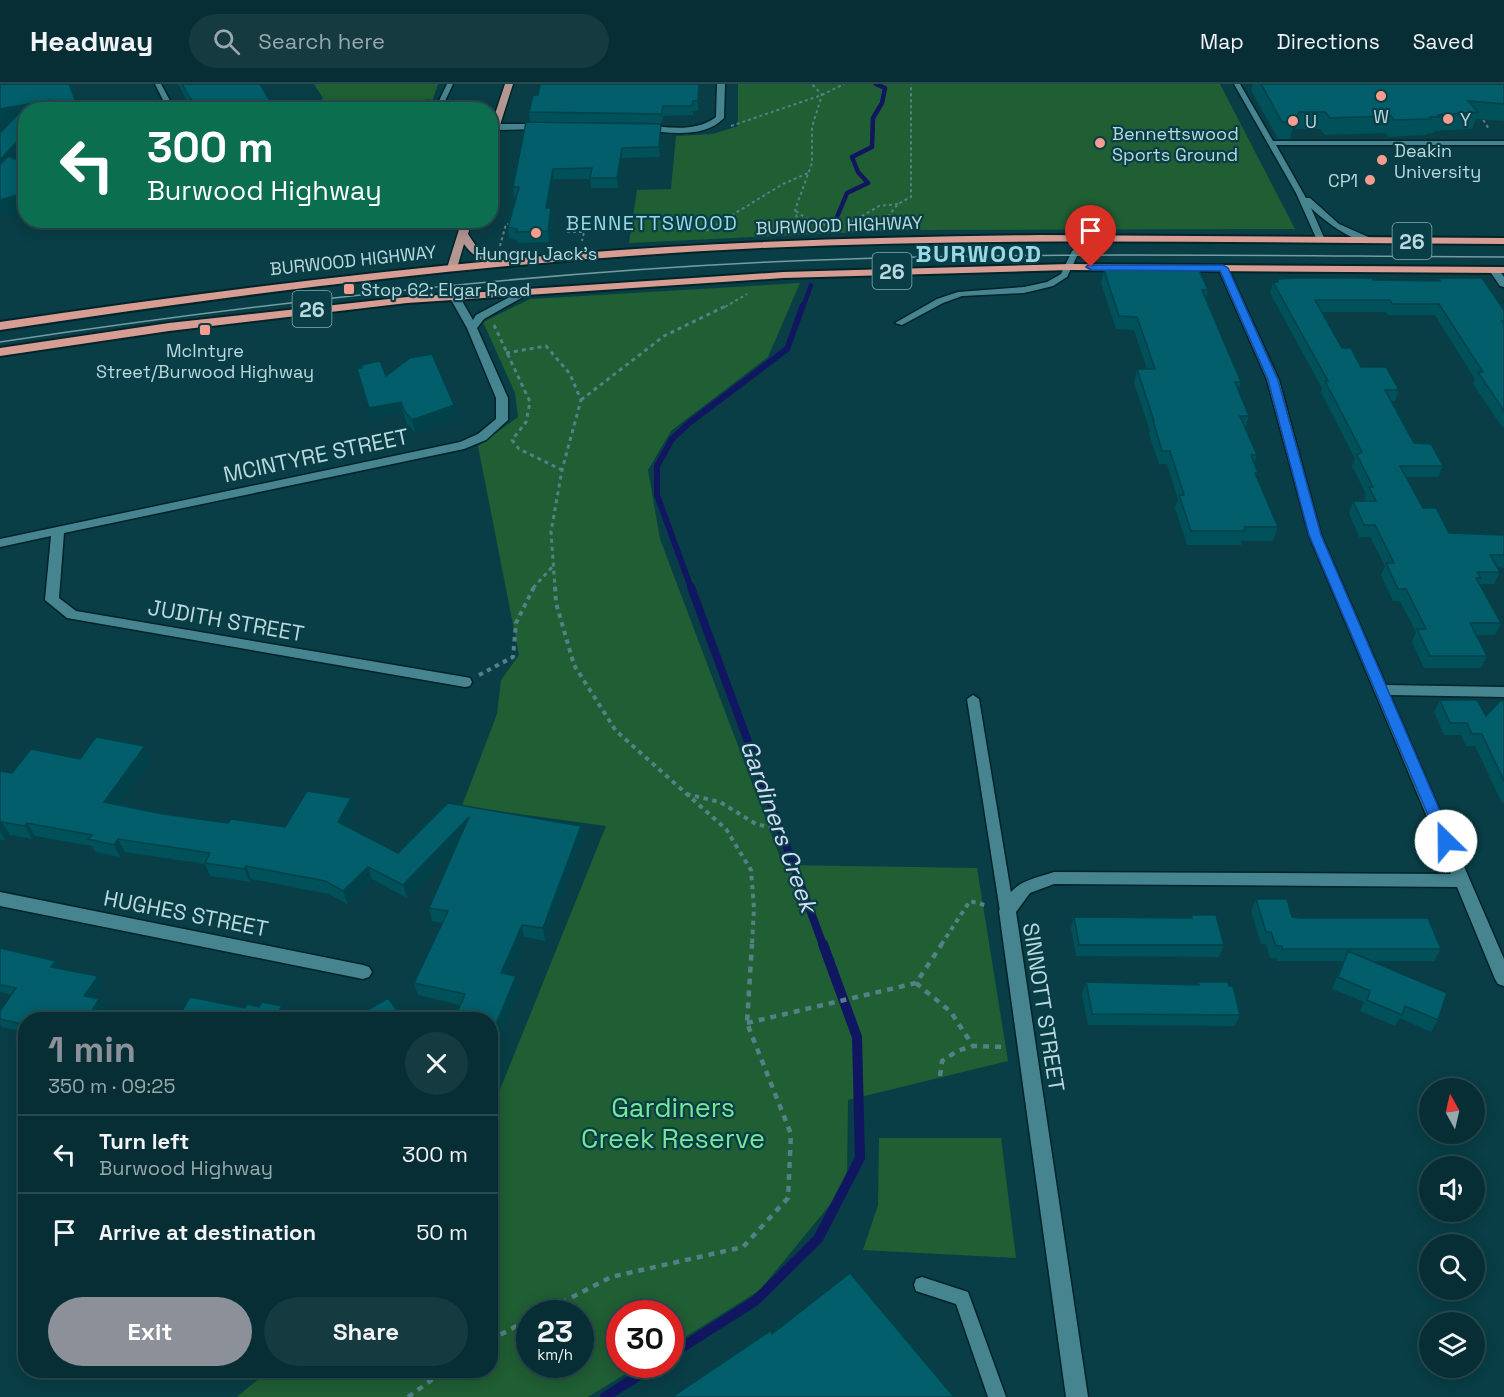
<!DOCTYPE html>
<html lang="en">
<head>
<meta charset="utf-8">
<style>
	:root { --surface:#072e34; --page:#153a40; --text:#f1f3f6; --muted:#98a8ac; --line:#284a4f; --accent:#8c9099 }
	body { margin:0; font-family:"Space Grotesk",sans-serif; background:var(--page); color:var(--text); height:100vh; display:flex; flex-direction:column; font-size:22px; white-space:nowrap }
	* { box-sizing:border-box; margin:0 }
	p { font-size:20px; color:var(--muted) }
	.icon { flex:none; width:33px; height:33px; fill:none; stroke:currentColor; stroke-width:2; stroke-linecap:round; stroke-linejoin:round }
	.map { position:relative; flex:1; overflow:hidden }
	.sheet { position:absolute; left:18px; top:928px; width:480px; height:366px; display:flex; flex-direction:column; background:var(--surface); border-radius:24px; box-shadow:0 3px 15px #0003,0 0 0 2px var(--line) }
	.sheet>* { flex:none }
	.guide { position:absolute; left:18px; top:18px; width:480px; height:126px; border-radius:24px; box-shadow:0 3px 15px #0003,0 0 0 2px var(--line); background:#0b6e4f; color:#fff; overflow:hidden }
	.needle { width:39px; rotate:352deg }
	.controls { position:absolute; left:1419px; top:994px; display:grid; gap:12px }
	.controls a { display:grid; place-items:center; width:66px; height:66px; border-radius:50%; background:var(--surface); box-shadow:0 3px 15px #0003,0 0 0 2px var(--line); font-size:30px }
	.speed { position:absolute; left:516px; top:1216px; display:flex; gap:12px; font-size:30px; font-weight:700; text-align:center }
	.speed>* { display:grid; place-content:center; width:78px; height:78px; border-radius:50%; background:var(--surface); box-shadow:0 3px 15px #0003,0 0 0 2px var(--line); line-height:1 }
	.speed small { font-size:15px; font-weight:400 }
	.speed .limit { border:9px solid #d22; background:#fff; color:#111 }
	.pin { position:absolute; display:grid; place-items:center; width:51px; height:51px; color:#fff; margin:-62px -26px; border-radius:50% 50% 50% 0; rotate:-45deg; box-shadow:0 0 6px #0007 }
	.pin .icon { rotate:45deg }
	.me { position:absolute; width:66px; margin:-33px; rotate:337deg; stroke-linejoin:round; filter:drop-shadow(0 0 4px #0008) }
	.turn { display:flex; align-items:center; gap:21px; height:126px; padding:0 30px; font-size:27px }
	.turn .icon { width:78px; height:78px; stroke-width:2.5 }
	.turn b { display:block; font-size:42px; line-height:51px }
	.round { display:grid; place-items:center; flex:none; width:63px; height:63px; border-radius:32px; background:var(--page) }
	.summary { display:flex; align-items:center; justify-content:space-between; height:102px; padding:0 30px }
	h1 { font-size:36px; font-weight:600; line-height:45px; color:var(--accent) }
	.cta { display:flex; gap:12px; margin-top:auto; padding:12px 30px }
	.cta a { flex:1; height:69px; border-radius:36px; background:var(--accent); color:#fff; font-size:24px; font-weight:600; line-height:69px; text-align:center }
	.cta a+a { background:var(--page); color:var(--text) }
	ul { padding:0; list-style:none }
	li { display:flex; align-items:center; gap:18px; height:78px; padding:0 30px; border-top:2px solid var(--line) }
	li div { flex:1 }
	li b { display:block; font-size:22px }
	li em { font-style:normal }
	header { display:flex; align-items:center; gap:36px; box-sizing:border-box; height:84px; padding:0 30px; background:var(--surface); border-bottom:2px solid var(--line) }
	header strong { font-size:28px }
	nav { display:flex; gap:33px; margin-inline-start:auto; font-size:21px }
	.search { width:420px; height:54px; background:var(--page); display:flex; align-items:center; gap:15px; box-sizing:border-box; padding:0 21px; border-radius:33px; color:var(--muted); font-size:22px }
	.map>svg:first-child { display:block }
	.green { fill:#205e33; fill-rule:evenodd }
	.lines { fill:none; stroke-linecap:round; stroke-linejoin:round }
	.stream-far3 { stroke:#101760; stroke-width:4.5 }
	.stream-far2 { stroke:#101760; stroke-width:6 }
	.stream-far1 { stroke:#101760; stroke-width:8 }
	.stream { stroke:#101760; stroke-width:10 }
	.service-casing { stroke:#012329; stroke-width:3 }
	.minor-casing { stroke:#012329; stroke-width:3 }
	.primary-casing { stroke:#012329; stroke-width:3 }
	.trunk-casing { stroke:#012329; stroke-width:4 }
	.path-far3 { stroke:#548087; stroke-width:2; stroke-dasharray:3 3; stroke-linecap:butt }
	.path-far2 { stroke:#548087; stroke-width:3; stroke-dasharray:4 4; stroke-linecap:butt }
	.path-far1 { stroke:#548087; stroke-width:4; stroke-dasharray:4.5 4.5; stroke-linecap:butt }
	.path { stroke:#548087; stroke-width:4.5; stroke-dasharray:6 6; stroke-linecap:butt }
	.service { fill:#468590; fill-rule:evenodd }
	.minor { fill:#468590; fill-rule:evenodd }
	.primary { fill:#b39792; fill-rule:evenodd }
	.trunk { fill:#d79d93; fill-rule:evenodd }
	.tram { stroke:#759ca2; stroke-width:1.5 }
	.wall { fill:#01515b }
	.shaded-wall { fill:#01424a }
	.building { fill:#015e6a; stroke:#01424a; stroke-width:1.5 }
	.route { fill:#1a73e8; stroke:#114b97; stroke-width:1.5 }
	.poi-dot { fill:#f59d8e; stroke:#093e46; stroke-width:2 }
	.labels { text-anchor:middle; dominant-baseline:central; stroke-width:4.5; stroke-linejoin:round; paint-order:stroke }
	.far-poi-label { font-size:18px; fill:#bad9de; stroke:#093e46; text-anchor:start }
	.far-street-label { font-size:18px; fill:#bad9de; stroke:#093e46 }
	.far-neighbourhood-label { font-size:20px; letter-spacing:1.5px; fill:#99d9e5; stroke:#093e46 }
	.shield { fill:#093e46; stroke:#85aab0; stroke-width:1.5 }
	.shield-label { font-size:21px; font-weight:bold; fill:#bad9de }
	.street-label { font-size:22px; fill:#bad9de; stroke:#093e46 }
	.far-district-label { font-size:24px; font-weight:bold; letter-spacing:1.5px; fill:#99d9e5; stroke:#093e46 }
	.water-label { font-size:24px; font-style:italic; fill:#d5ddf3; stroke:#093e46 }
	.near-park-label { font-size:27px; fill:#77e794; stroke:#093e46 }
</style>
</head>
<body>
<header>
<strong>Headway</strong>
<div class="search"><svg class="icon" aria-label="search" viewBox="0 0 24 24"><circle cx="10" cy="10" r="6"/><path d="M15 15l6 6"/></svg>Search here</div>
<nav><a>Map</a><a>Directions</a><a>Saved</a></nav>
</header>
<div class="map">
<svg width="1504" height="1313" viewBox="0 0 1504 1313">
	<rect width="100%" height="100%" fill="#093e46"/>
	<!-- green -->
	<path class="green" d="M314,0H438L429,26L327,23L321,17L323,14Z
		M738,0H1220L1295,145L904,146L629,159L637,106L671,105L676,52L713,50L738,42Z
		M800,199L768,273L671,347L648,386L660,455L783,781L977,784L1008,977L848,1016L847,1100L760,1206L671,1262L670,1230H620V1281H640L588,1313H237L268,1287H490L491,1028L606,742L462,722L497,630L501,596L519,571L478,362L518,333L515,309L483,238L530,215ZM530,1230H580V1281H530Z
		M879,1054H1001L1016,1174L863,1166L878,1121Z"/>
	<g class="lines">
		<!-- stream-far3 -->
		<path class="stream-far3" d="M834,140L847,109L868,99L858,88L852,73L872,63L873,34L882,19L885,4L876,0
			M803,223L811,201"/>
		<!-- stream-far2 -->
		<path class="stream-far2" d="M691,504L657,411V382L672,355L689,339L787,265L803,221"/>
		<!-- stream-far1 -->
		<path class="stream-far1" d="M691,503L823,861"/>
		<!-- stream -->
		<path class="stream" d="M670,1271L755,1217L818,1155L860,1074L857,953L823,860
			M605,1313L655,1281"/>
		<defs>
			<path id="service" d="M155,0H161L175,26H168Z
				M447,0H453L445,17L446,26H439V17Z
				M1234,0H1240L1273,57H1504V61H1276L1306,114H1310L1339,140L1375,156C1360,165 1322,135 1311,124L1325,156L1321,158L1317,156L1296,109Z
				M1091,153L1098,155L1078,170L1067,193L1053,202L1024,209L962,212L943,219L902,241L895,239L937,215L958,208L1024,203L1047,198L1061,190L1072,167Z
				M973,611L979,615L1014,827L1012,831L1007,832L1002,831L1000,827L967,615Z
				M922,1193L968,1208L1006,1313H988L956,1220L916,1207L914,1201L916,1195Z"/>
			<path id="minor" d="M717,0H725L724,34C704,55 670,48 643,47L639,44L643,41C667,43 695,49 716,33Z
				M544,40L547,41V45L496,46L492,43L496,40Z
				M1223,181L1228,184L1279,296L1321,451L1386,601L1504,603V613L1390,611L1504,875V902L1498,900L1495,895L1457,803L1054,800L1030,809L1016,828L1088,1313H1066L999,827C1013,798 1025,797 1054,788L1451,790L1309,451L1267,296L1218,184Z
				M1494,183L1498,184L1504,193V203L1500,202L1489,186Z
				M526,204L530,205V209L484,235L477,244L508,314V336L486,356L464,365L64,449L59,514L76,527L465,593L470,594L472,598L470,602L465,603L67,534L45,516L51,452L0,463V455L460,358L478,350L496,335V314L467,244L449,212L458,210L473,236L476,231Z
				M0,808L363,881L369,883L372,888L369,893L363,895L0,822Z"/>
			<path id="primary" d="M505,0H513L494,60L490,63V45Z
				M462,136H472L468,150L478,165L503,177V181C489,183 471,171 464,160L457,184L448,186L447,184Z"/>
			<path id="trunk" d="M1040,151L1504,154V160C1256,159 1009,153 761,164C506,176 252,208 0,246V238C189,210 378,186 568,170C725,157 882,153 1040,151Z
				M1069,180L1504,183V189L1069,186L783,194L407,219L169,247L0,272V264L169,239L407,213L783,188Z"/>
		</defs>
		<!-- service casing -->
		<use href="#service" class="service-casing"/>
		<!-- minor casing -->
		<use href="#minor" class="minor-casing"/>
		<!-- primary casing -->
		<use href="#primary" class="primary-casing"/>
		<!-- trunk casing -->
		<use href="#trunk" class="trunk-casing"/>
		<!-- path-far3 -->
		<path class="path-far3" d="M1480,31L1489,45
			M731,42L822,11L844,0
			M796,127L807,135L826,141
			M846,141L879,122L898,120
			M880,142L898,120L911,113V0
			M800,145L795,126L812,79V43L822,11L812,0
			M706,147L783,100L808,89
			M567,148H584L582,157
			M500,162L506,140H511
			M725,223L747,210"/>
		<!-- path-far2 -->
		<path class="path-far2" d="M494,241L530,318L526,338L512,356L519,365L562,386
			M506,269L546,262L570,290L581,316L562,386L551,448L555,504
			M581,316L664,252L728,221
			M533,504L552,483"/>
		<!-- path-far1 -->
		<path class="path-far1" d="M555,503L556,519L574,581L616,647L726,745L751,786L754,824L752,861
			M479,591L513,573L516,539L534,503
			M686,710L720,718L756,740L781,746
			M941,861L970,817L988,822"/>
		<!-- path -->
		<path class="path" d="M916,899L951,928L973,962L1007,963
			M747,939L916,899L942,860
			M940,992L942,977L957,967L973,962
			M540,1230L611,1193L743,1163L788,1114L791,1050L747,939L752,860
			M490,1256L530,1235
			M408,1313L444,1287"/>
		<!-- service -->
		<use href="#service" class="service"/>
		<!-- minor -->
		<use href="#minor" class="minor"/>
		<!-- primary -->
		<use href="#primary" class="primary"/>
		<!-- trunk -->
		<use href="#trunk" class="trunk"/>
		<!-- tram -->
		<path class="tram" d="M0,258C255,220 511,190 769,178C1014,167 1259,172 1504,173"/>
	</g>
	<!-- wall -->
	<path class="wall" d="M178,0H260L274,24L328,21L434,26H192Z
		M540,0H699L698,27H693V31L663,32L662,39L530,38L529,28L538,11Z
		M1253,0H1504V37L1476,35L1472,45L1435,47L1434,49L1426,50V51L1389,53L1386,49L1325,51L1320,45H1295L1290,55H1278L1251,6Z
		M526,38L661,50L660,73L622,74L618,104H591L590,95H554L549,124H551L553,135L549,158L518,159L517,156L509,154L508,143L516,113H514L513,103Z
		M1104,186L1208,206L1206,214L1241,298L1238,306L1249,332L1245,345L1257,371L1254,380L1258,389L1257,392L1278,443L1273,457H1242L1241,461H1187L1175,424L1178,415L1167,380H1159L1149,350L1150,347L1134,299L1137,285H1147L1134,246L1116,245L1101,199Z
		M1438,194L1504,226V343H1502L1473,300L1475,295L1435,231H1388L1386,228H1321L1342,264L1361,283L1399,306L1395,317H1392L1414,359L1443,382L1438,393H1406L1423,424L1449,449L1504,451V484L1497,483L1500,488L1494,500H1479L1501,539L1495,551H1476L1487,572L1481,584H1424L1412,558L1416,548L1400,517H1393L1381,491L1385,482L1370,453H1359L1349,429L1353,417H1366L1364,415L1366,410L1352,382L1355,375L1321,308L1322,304L1270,209L1273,198H1276L1277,195L1436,197Z
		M362,284L386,292L456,333L415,348L407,340L403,329L372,335L360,296L357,285Z
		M1440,616L1486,632L1504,617V719H1502L1475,662H1466L1461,651H1444L1434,628Z
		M80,675H151L118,721L163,730L228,739L285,743L355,727L347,742L398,769L581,742L583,754L545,857L524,853L508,891L516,892L519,905L490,975V936L460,921L418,911L414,899L443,839L432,837L429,824L456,763L407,814L372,795L347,820L329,810L251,795L250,798L210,792L205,780L125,768L120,773L95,768L92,762L35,752L32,755L10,751L5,756H0V687L12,689Z
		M1256,815L1292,833L1441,865L1434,877H1373L1438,936L1431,948L1400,934L1395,942L1360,927L1364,918L1332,905L1343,877H1277V874H1270L1266,860H1261L1251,827Z
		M1191,831L1224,861L1219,873L1076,872L1071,844L1074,833L1190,834Z
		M0,864L56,877L61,885L98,892L103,901L94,914L105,924L97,936H26V966H23L17,957L24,948L2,943L0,940V927L12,911L0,908Z
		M1086,898L1197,901L1198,898L1240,931L1235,942L1088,941L1082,910Z"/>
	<!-- shaded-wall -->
	<path class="shaded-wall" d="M50,16L53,26H26V36L0,41V25Z
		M1299,28L1295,45L1290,55L1294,38Z
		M661,40V50L660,73L659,63Z
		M26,48V69L3,95L0,87V76Z
		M622,64V74L618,104L617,94Z
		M553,85L554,95L547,135L546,124Z
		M26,108V125L0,133V116Z
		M551,124L553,135L549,158L548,147Z
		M401,318L403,329L372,335L369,324Z
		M454,321L456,333L415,348L412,336Z
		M145,662L151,675L111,731L104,718Z
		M351,714L355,727L342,751L338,738Z
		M469,733L472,746L407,814L403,801Z
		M2,738L10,751L5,756L0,747V741Z
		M27,739L35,752L32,755L25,742Z
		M581,742L583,754L545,857L543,844Z
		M118,755L125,768L120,773L114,761Z
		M246,782L251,795L250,798L244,785Z
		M368,783L372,795L347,820L343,807Z
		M522,841L524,853L504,902L501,889Z
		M56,877L61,886L51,883Z
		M98,892L103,901L90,921L84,912Z
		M516,892L519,905L490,975V955Z
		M99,915L105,924L97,936H89L88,934Z
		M282,922L286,933L275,934Z
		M70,930L73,936H66Z"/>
	<!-- building -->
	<path class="building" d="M0,0H69L79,26H56L50,16L0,25Z
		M182,0H260L274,24L289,16L328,21L375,22L430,16L434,26H197Z
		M540,0H699L698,17H693L692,22H663L662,30L529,28L533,11H538Z
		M1261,0H1504V20L1468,17L1478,28L1438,31L1440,33H1430L1431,35L1394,36L1391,32L1330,34L1325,28H1299L1294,38H1282Z
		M20,28L26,33V48L0,76V49Z
		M526,38L661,40L659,63L622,64L617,94H590L592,84L553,85L546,124H551L548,147L516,148L517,145L508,143L519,103H513Z
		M8,72L26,80V108L0,116V81Z
		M1104,186H1199L1208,206H1202L1241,298H1235L1249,332H1240L1257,371H1251L1258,389H1255L1278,443H1244L1245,447H1191L1179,411H1184L1170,367H1162L1153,337H1154L1137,285H1155L1137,233L1119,232Z
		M1296,194H1372L1373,196L1440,197L1438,194H1482L1504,226V237H1502L1504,240V327L1478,288H1483L1439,220H1392L1390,216H1315L1342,264H1351L1361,283H1386L1399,306H1385L1414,359L1431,360L1443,382H1400L1423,424H1436L1449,449L1504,451V471H1490L1500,488H1477L1481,494H1476L1501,539H1470L1487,572H1430L1417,545H1426L1406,505H1398L1386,479H1394L1375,441H1364L1353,417H1376L1369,403H1373L1357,371L1362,368L1325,297H1328L1273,198H1278L1277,195Z
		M432,270L454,321L412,336L405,328L401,318L369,324L357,285L362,284L361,281L380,277L386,292L410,274Z
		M1440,616H1477L1486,632L1501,616L1504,617V697L1482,650H1472L1467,639H1450Z
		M96,653L145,662L104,718L163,730L228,739L231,735L285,743L307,707L351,714L338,738L398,769L448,719L581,742L543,844L522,841L501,889L516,892L490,955V936H454L465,910L414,899L448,827L429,824L469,733L403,801L368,783L343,807L325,797L246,782L244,785L205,779L210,769L118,755L114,761L88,755L92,751L27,739L25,742L2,738L0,741V687L12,689L31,665L80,675Z
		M1256,815H1287L1292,833L1301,834H1428L1441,865H1282V862H1276L1271,848H1266Z
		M1191,831H1216L1224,861H1079L1074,833L1192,834Z
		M0,864L56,877L51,883L98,892L84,912L99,915L88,934L70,930L66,936H26V941L0,935V927L16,904L0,901Z
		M1348,867L1447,909L1438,936L1405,922L1402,931L1367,916L1370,907L1338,893Z
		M1086,898L1199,901L1198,898H1228L1229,902H1233L1240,931L1092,930Z
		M190,913L245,924L247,920L259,923L262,918L282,922L275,934L317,929L316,932L332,931V936H177Z
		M388,914L404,936H351Z
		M26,945V959L17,957Z
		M850,1189L954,1313H672L770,1247L772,1250Z"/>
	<!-- route -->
	<path class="route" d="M1088,181H1223L1228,184L1278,296L1321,451L1453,757L1451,761H1441L1439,757L1309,451L1268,296L1220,187L1091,186L1086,183Z"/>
	<!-- markers -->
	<g class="poi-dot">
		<circle cx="1381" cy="12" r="6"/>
		<circle cx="1448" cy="35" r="6"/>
		<circle cx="1293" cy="37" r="6"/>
		<circle cx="1100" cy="59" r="6"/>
		<circle cx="1382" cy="76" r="6"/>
		<circle cx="1370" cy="96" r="6"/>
		<circle cx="536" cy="149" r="6"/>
		<rect x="343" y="199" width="12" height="12" rx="3"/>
		<rect x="199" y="240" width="12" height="12" rx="3"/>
	</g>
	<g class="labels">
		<!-- far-poi labels -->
		<g class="far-poi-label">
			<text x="1381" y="32" text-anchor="middle">W</text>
			<text x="1460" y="35">Y</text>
			<text x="1305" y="37">U</text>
			<text x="1112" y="49">Bennettswood<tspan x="1112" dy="21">Sports Ground</tspan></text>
			<text x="1394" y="66">Deakin<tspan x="1394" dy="21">University</tspan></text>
			<text x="1358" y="96" text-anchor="end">CP1</text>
			<text x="536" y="169" text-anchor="middle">Hungry Jack's</text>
			<text x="361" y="205">Stop 62: Elgar Road</text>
			<text x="205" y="266" text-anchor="middle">McIntyre<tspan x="205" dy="21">Street/Burwood Highway</tspan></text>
		</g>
		<!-- far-street labels -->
		<g class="far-street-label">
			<text transform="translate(839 141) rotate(-2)">BURWOOD HIGHWAY</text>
			<text transform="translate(353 176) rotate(-6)">BURWOOD HIGHWAY</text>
		</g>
		<!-- far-neighbourhood labels -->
		<g class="far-neighbourhood-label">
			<text x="652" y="139">BENNETTSWOOD</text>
		</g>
		<!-- shield labels -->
		<g class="shield">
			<rect x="1392.5" y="139" width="39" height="36" rx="4.5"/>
			<rect x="872.5" y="169" width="39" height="36" rx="4.5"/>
			<rect x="292.5" y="207" width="39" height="36" rx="4.5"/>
		</g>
		<g class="shield-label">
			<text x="1412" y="157">26</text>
			<text x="892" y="187">26</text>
			<text x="312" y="225">26</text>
		</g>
		<!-- street labels -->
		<g class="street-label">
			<text transform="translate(316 371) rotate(-12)">MCINTYRE STREET</text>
			<text transform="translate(226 536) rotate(10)">JUDITH STREET</text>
			<text transform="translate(186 829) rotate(11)">HUGHES STREET</text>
			<text transform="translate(1044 923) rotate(81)">SINNOTT STREET</text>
		</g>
		<!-- far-district labels -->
		<g class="far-district-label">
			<text x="979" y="169">BURWOOD</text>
		</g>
		<!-- water labels -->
		<g class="water-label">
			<text transform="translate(779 742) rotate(70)">Gardiners Creek</text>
		</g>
		<!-- near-park labels -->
		<g class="near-park-label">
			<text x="673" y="1023">Gardiners<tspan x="673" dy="31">Creek Reserve</tspan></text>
		</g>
	</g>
</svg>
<div class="controls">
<a><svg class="needle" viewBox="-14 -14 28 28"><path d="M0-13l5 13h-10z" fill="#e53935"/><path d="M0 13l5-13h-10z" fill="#98a8ac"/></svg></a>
<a><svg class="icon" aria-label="sound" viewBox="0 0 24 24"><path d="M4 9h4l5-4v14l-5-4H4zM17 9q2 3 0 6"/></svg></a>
<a><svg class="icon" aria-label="search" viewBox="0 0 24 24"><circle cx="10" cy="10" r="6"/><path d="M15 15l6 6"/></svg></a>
<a><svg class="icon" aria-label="layers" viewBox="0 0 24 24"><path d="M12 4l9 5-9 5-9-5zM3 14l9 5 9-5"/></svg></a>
</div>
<div class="speed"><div>23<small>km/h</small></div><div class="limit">30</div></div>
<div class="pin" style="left:1091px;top:183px;background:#d93025"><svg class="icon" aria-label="arrive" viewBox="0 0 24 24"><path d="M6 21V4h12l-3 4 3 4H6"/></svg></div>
<svg class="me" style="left:1446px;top:757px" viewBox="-20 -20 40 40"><circle r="19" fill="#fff"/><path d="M0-13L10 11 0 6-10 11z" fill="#1a73e8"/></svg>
<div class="guide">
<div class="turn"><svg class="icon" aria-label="left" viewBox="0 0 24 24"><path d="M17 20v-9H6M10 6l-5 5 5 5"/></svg><div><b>300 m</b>Burwood Highway</div></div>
</div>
<section class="sheet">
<div class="summary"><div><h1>1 min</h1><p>350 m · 09:25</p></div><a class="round"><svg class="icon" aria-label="close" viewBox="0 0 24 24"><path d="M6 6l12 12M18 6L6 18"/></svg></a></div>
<ul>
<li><svg class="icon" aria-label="left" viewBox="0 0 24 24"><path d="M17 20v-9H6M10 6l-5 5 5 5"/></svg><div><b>Turn left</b><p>Burwood Highway</p></div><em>300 m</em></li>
<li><svg class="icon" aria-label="arrive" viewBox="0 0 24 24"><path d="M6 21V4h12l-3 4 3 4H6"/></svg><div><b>Arrive at destination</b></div><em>50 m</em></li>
</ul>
<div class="cta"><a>Exit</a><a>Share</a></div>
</section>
</div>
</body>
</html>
